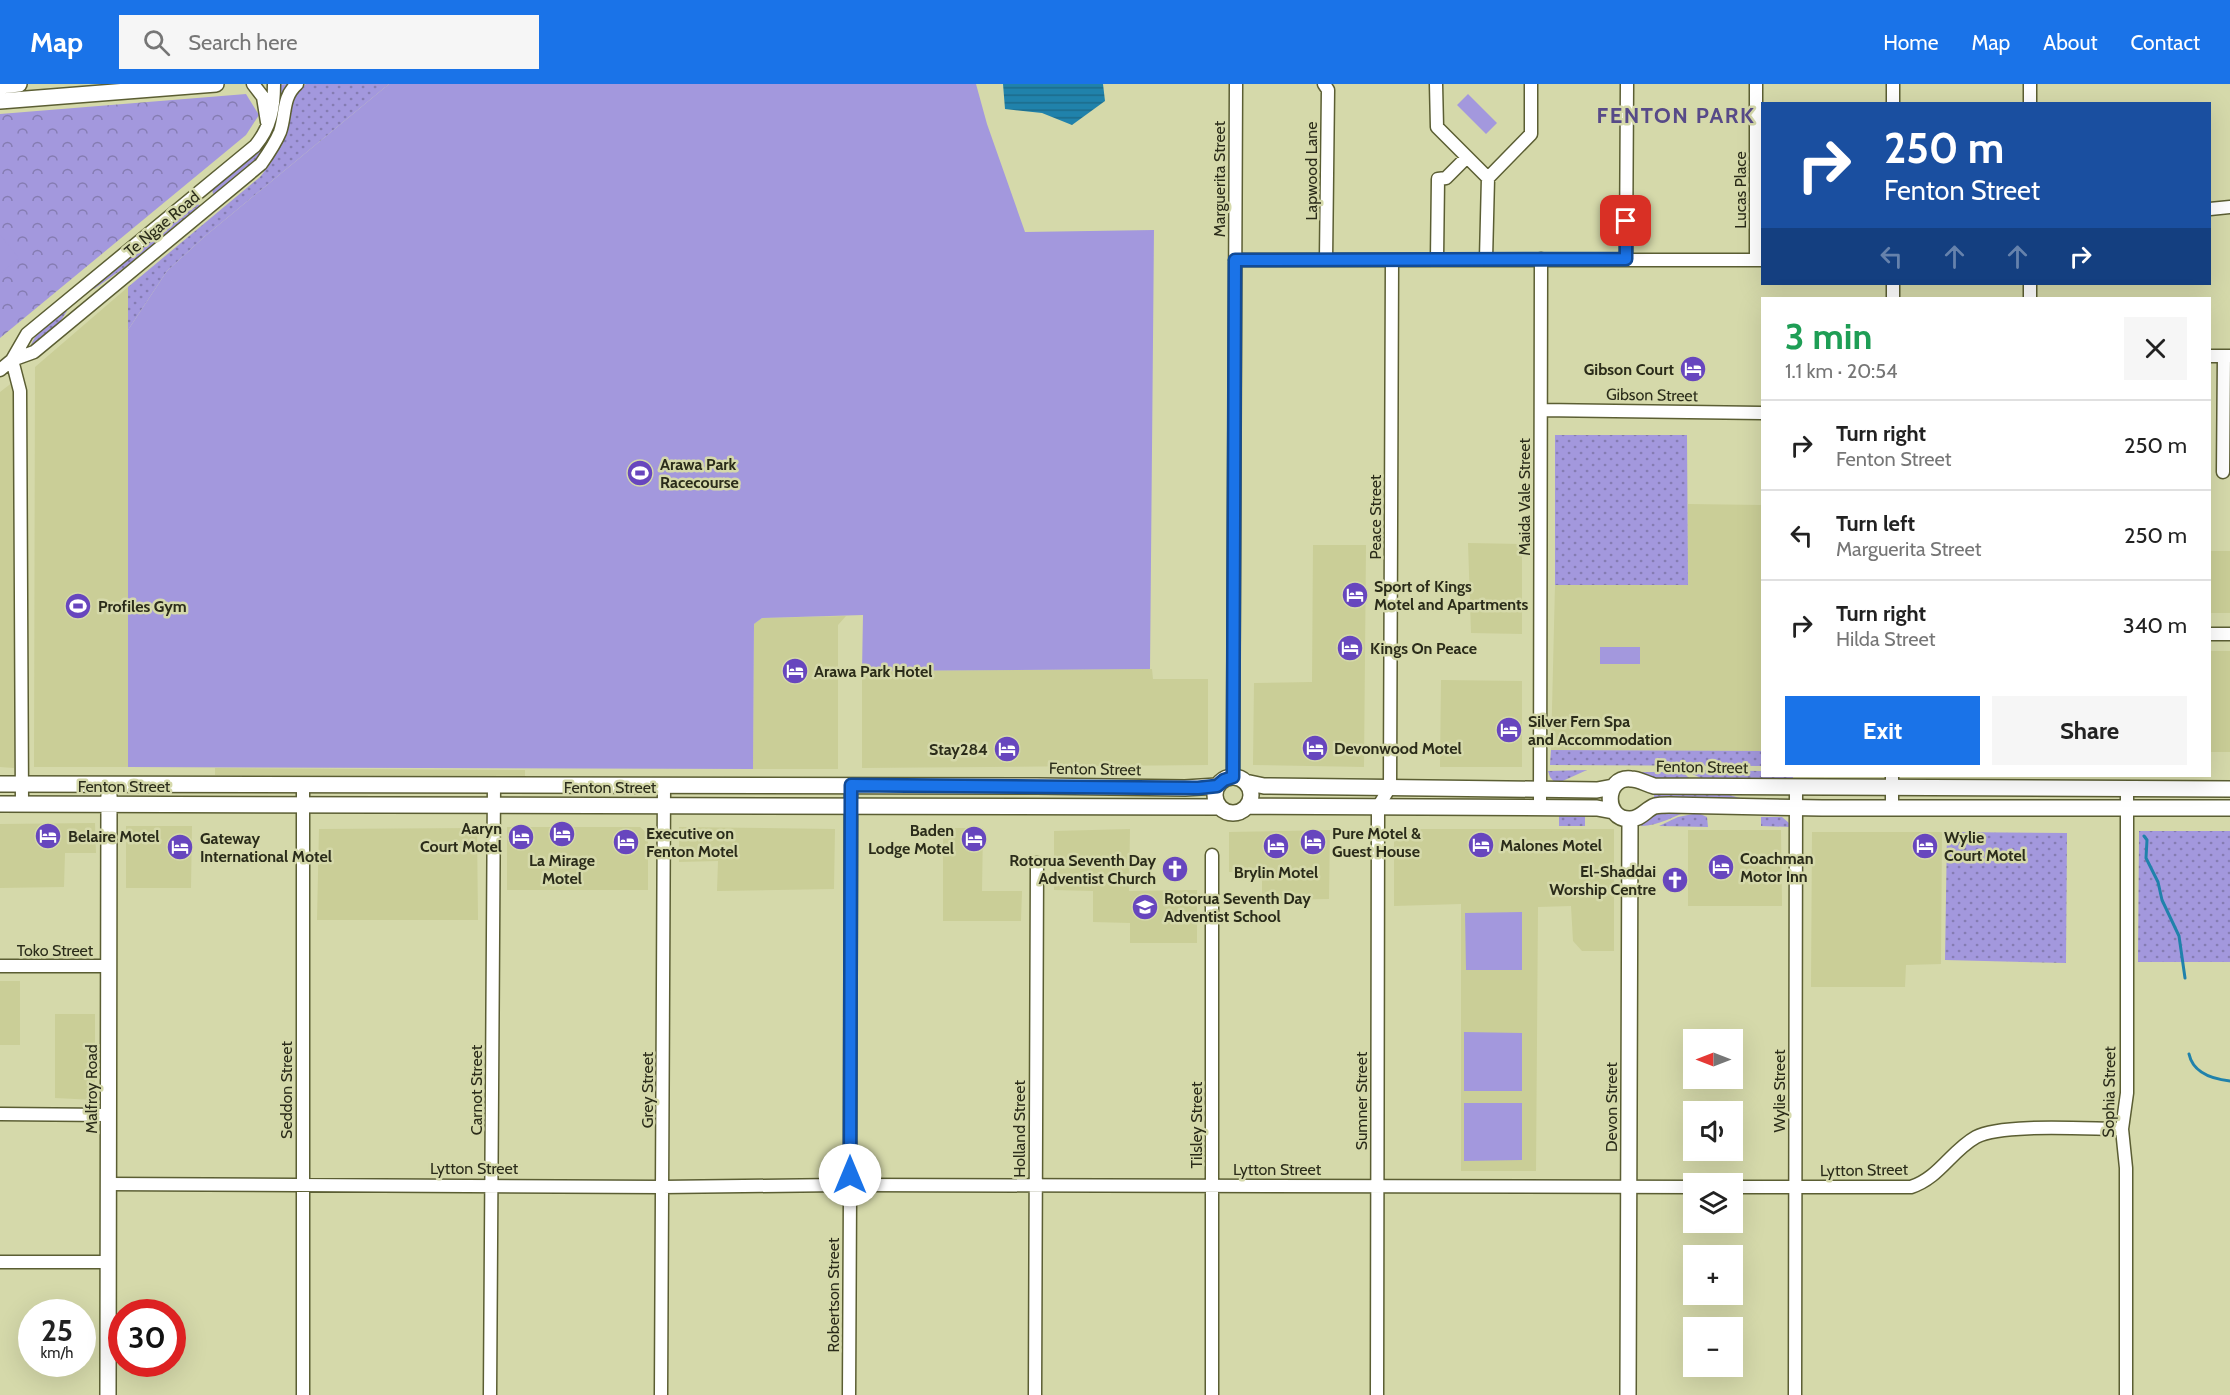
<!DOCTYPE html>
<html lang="en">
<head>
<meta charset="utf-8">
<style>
	:root { --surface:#fff; --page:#f6f6f6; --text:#222; --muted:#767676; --line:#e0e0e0; --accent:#1a73e8 }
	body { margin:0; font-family:Cabin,sans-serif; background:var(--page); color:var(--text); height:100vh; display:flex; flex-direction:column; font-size:22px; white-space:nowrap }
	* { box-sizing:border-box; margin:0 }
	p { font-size:20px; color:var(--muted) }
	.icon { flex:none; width:33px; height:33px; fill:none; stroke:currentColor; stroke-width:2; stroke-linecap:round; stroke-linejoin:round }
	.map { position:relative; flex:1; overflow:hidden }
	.sheet { position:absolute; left:1761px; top:213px; width:450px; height:480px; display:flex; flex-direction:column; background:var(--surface); border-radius:0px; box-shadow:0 6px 24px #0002 }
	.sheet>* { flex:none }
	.guide { position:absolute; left:1761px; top:18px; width:450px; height:183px; border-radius:0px; box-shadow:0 6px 24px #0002; background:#1a4fa0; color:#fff; overflow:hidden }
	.needle { width:39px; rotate:270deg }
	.buttons { position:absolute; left:1683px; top:945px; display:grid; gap:12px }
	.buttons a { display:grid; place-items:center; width:60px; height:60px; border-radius:0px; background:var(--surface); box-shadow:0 6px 24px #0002; font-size:30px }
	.speed { position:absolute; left:18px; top:1215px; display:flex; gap:12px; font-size:30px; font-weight:700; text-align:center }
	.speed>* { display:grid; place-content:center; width:78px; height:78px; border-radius:50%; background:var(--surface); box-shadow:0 6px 24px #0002; line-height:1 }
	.speed small { font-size:15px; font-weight:400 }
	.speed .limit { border:9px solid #d22; background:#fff; color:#111 }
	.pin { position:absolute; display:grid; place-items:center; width:51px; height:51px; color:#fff; margin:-26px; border-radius:12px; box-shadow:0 3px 9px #0006 }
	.me { position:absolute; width:66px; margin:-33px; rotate:0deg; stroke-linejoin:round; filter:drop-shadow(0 0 4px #0008) }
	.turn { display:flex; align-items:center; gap:21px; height:126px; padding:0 24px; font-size:27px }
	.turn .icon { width:78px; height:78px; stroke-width:2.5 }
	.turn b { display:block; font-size:42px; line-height:51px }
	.lanes { display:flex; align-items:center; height:57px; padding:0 24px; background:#0003; justify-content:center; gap:30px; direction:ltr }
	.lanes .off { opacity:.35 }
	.round { display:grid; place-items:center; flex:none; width:63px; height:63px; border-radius:0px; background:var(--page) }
	.summary { display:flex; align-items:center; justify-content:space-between; height:102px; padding:0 24px }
	h1 { font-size:36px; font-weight:800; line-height:45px; color:#1e9e55 }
	.primary-button { display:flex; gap:12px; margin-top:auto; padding:12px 24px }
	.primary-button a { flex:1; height:69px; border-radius:0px; background:var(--accent); color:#fff; font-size:24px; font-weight:800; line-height:69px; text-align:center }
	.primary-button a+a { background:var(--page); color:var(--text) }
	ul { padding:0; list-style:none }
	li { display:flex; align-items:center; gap:18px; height:90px; padding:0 24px; border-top:2px solid var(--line) }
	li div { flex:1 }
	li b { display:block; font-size:22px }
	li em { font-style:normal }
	header { display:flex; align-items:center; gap:36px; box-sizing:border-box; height:84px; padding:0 30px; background:var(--accent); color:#fff }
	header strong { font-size:28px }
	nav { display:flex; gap:33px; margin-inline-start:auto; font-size:21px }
	.search { width:420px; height:54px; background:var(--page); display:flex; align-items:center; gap:15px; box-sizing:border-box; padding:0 21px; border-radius:0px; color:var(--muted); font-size:22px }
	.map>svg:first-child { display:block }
	.built { fill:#cace97 }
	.grass { fill:url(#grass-dots) }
	.park { fill:url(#park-crowns) }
	.pitch { fill:#a398dd }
	.water { fill:url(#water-rules) }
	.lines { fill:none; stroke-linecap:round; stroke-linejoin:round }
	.stream { stroke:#2082ab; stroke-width:3 }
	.minor-casing { stroke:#5b5e33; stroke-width:15 }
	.major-casing { stroke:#5b5e33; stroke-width:18 }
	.minor { stroke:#fff; stroke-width:12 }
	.major { stroke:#fff; stroke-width:15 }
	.route-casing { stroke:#114b97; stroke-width:15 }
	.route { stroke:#1a73e8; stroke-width:10 }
	.labels { text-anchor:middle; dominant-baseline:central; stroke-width:5; stroke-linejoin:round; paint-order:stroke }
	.street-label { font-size:16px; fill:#2b2c1a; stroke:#d5d9aa }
	.poi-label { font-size:16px; font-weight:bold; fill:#2b2c1a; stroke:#d5d9aa; text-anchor:start }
	.district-label { font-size:22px; font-weight:bold; letter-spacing:1.5px; fill:#574a88; stroke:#d5d9aa }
</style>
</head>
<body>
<header>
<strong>Map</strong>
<div class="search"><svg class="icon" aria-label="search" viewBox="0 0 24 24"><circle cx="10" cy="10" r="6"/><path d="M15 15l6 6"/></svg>Search here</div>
<nav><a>Home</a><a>Map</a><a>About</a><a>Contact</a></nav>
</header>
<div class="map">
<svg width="2230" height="1311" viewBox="0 0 2230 1311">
	<defs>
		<pattern id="grass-dots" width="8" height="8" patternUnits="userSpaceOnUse" patternTransform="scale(1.5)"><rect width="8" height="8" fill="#a398dd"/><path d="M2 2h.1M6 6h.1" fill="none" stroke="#857cb2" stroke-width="1.8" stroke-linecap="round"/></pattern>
		<pattern id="park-crowns" width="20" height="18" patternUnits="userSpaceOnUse" patternTransform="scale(1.5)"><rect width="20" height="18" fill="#a398dd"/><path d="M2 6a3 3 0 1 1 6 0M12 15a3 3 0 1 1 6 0" fill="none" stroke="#857cb2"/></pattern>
		<pattern id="water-rules" width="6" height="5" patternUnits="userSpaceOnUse" patternTransform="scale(1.5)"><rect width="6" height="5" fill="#2082ab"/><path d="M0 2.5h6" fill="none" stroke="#1c6b8a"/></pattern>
	</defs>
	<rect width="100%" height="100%" fill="#d5d9aa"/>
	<!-- built -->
	<path class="built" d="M128,203V683H34L35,283Z
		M13,298L14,684L0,683V308Z
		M1688,420L1762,421V667L1551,666L1555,501H1687Z
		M1468,459L1522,460V550L1471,549Z
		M1313,461H1366L1364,683L1253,681L1254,599L1312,598Z
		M2210,467H2230V529H2210Z
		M846,532L838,541V685H753L754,540L762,534Z
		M2210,567H2230V668H2210Z
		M1150,585H1152L1153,595H1208V681L862,684V587Z
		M1441,596L1522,597V683H1440Z
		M215,684L525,686V692L215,691Z
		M95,739L96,769H65L64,803L0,804V740Z
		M126,742H192L191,804H126Z
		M507,743H640L648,750V806H507Z
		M679,743L835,745L834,805L717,807L718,777L679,778Z
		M477,744L478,836H317L319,745Z
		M943,744H983L982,807H1022L1021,837H943Z
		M1130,745L1129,807L1197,806V859H1130V839L1093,838V807L1054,806V747Z
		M1394,745H1614V867H1582L1573,857L1571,822L1538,823L1536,1087H1461V820L1394,822Z
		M1330,746L1329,815L1262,816V788H1229V748Z
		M1688,746H1781L1782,822H1688Z
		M1812,748H1942L1941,880L1906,881L1905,903H1811Z
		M0,897H20V961H0Z
		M55,930H95V1016L55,1014Z"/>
	<!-- grass -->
	<path class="grass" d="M288,0C280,14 285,27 280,41C268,72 240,90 216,110H213L212,105L258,68L269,53L278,1Z
		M306,0H389L204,153L167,187L128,246V203L260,93C270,81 279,66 285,51C293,31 286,14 306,0Z
		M193,119L200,121L199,125L141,172L94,205L92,203Z
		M66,225L67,227L58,241L30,264C35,247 53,236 66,225Z
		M1555,351H1687L1688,501H1555Z
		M1551,666L1762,667V682L1550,681Z
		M1587,686L1556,700L1550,693L1548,687Z
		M1689,686L1762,687V692H1793V694H1701L1690,689Z
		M1637,688H1683L1689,694L1660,698Z
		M1718,708L1740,714L1780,716V718L1654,717V709Z
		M1693,726C1675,731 1659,742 1641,742C1651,723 1674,727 1693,726Z
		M1698,729L1707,733L1708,743L1659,742L1678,733Z
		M1559,732H1585V742H1559Z
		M1761,733H1782L1789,739L1791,743L1761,742Z
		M2139,747H2230V878H2138Z
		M1947,748L2067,749L2066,879L1945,876Z"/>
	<!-- park -->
	<path class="park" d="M246,10L259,31L246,51L0,254V30Z"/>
	<!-- pitch -->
	<path class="pitch" d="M389,0H976L987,40L1025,148L1154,146L1150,585L862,587L863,531L762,534L754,540L753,685L128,683V246L167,187L204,153Z
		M1468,10L1497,39L1486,50L1457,21Z
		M0,151L19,174L0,190Z
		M1600,563H1640V580H1600Z
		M1522,828V886H1466L1465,829Z
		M1464,948L1522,949V1007H1464Z
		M1464,1019H1522V1076L1464,1077Z"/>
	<!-- water -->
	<path class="water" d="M1003,0H1103L1105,17L1072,41L1042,29L1005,25Z"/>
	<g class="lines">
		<!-- stream -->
		<path class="stream" d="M2144,752L2147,756L2146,774L2158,798L2162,816L2179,852L2185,894
			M2189,970C2193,989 2212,995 2230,997"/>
		<defs>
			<path id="minor" d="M253,0L263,13L267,38
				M1324,0L1328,6L1326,176
				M1436,0L1437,43L1467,73L1446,94L1438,95L1437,175
				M1756,0V176
				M1893,20V0
				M2030,20V0
				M1467,73L1488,94
				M2210,125L2230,123
				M1486,175L1488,94L1531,50V0
				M1626,175L1627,0
				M1235,176H1762
				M1893,200V214
				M2030,200V214
				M2210,272H2230
				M12,276L20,307L22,720
				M12,276L27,250L255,62C271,43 274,23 274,0
				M0,286L12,276L34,268L261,80C268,70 275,60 280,48C286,31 282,13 297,0
				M1541,326L1762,329
				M2223,388L2224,272
				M2210,550H2230
				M1892,692V724
				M1233,693L1236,0
				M303,700V1311
				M1540,724L1541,175
				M0,882H109
				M0,1030L108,1031
				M850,1091L851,701
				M108,1100L662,1103L840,1101
				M860,1101L1694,1103
				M1732,1103H1911C1939,1094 1951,1067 1976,1053C2002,1039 2088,1045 2122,1045
				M0,1178H109
				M490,1311L494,700
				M661,1311L664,701
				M849,1311L850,1111
				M1035,1311L1037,779
				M1212,1311V771
				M1377,1311L1378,723L1390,703L1392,176
				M1795,1311L1796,703
				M2126,1311V1084L2122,1045L2127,1009V705"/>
			<path id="major" d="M0,2L19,0
				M0,17L216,0
				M1215 711a18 18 0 1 1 36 0a18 18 0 1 1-36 0Z
				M1245,698L1264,702L1597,706L1613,703
				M0,700L1037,702L1185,704L1217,702
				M2230,705L1654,702C1646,700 1639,695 1631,695C1604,692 1603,736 1630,735C1641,735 1646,725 1655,722C1659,721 1665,721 1669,721L1822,724H2230
				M0,720L1219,723
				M1247,722L1597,724L1613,727
				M108,1311L109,711
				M1628,1311L1630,735"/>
		</defs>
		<!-- minor casing -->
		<use href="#minor" class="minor-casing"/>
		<!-- major casing -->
		<use href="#major" class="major-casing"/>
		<!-- minor -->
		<use href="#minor" class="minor"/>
		<!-- major -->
		<use href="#major" class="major"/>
	</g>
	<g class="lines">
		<defs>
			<path id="route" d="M850,1091L851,701L1198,704L1217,702L1224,696L1233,693L1235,176L1626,175V137"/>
		</defs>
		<!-- route casing -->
		<use href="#route" class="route-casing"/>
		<!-- route -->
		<use href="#route" class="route"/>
	</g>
	<!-- icons -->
	<defs>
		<symbol id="hotel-disc" viewBox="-11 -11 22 22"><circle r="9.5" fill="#6746be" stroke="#d5d9aa"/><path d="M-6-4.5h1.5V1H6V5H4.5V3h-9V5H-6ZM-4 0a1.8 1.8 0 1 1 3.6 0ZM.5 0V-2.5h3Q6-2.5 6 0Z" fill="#fff"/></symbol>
		<symbol id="stadium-disc" viewBox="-11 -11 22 22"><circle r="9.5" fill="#6746be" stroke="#d5d9aa"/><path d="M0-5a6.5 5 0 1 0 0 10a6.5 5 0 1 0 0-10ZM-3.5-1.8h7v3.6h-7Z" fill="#fff"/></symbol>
		<symbol id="church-disc" viewBox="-11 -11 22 22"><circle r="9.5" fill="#6746be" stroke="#d5d9aa"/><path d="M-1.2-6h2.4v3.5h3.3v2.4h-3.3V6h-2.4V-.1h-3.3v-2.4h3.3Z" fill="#fff"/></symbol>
		<symbol id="school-disc" viewBox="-11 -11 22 22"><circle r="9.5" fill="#6746be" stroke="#d5d9aa"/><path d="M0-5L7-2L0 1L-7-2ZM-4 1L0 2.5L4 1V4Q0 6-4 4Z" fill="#fff"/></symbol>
	</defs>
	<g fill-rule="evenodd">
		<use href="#hotel-disc" x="1678" y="270" width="30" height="30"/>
		<use href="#stadium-disc" x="625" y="374" width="30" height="30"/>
		<use href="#hotel-disc" x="1340" y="496" width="30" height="30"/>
		<use href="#stadium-disc" x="63" y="507" width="30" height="30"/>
		<use href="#hotel-disc" x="1335" y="549" width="30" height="30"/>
		<use href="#hotel-disc" x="780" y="572" width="30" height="30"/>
		<use href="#hotel-disc" x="1494" y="631" width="30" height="30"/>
		<use href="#hotel-disc" x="1300" y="649" width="30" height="30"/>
		<use href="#hotel-disc" x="992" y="650" width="30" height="30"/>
		<use href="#hotel-disc" x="547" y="735" width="30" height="30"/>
		<use href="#hotel-disc" x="33" y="737" width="30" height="30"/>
		<use href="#hotel-disc" x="506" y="738" width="30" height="30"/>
		<use href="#hotel-disc" x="959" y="740" width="30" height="30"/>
		<use href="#hotel-disc" x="611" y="743" width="30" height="30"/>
		<use href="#hotel-disc" x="1298" y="743" width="30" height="30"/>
		<use href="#hotel-disc" x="1466" y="746" width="30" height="30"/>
		<use href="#hotel-disc" x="1261" y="747" width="30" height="30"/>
		<use href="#hotel-disc" x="1910" y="747" width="30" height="30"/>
		<use href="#hotel-disc" x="165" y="748" width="30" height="30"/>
		<use href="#hotel-disc" x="1706" y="768" width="30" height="30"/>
		<use href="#church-disc" x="1160" y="770" width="30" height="30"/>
		<use href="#church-disc" x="1660" y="781" width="30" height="30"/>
		<use href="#school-disc" x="1130" y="808" width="30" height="30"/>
	</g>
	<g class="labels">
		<!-- street labels -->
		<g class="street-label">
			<text transform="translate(1311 87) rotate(-90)">Lapwood Lane</text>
			<text transform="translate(1219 95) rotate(-90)">Marguerita Street</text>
			<text transform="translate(1740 106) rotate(-90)">Lucas Place</text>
			<text transform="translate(162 140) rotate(-40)">Te Ngae Road</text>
			<text transform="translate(1652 311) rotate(1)">Gibson Street</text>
			<text transform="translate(1524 413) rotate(-90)">Maida Vale Street</text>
			<text transform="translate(1375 433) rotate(-90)">Peace Street</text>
			<text transform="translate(1702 683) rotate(1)">Fenton Street</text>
			<text transform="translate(1095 685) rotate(1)">Fenton Street</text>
			<text x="124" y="702">Fenton Street</text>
			<text x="610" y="703">Fenton Street</text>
			<text x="55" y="866">Toko Street</text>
			<text transform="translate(91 1005) rotate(-90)">Malfroy Road</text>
			<text transform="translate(286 1006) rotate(-90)">Seddon Street</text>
			<text transform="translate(476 1006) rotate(-90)">Carnot Street</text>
			<text transform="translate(647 1006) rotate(-90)">Grey Street</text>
			<text transform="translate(1779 1007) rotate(-90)">Wylie Street</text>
			<text transform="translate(2109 1008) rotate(-89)">Sophia Street</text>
			<text transform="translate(1361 1017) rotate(-90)">Sumner Street</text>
			<text transform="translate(1611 1023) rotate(-90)">Devon Street</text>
			<text transform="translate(1196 1041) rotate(-90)">Tilsley Street</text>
			<text transform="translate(1019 1045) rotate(-90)">Holland Street</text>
			<text x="474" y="1084">Lytton Street</text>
			<text x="1277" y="1085">Lytton Street</text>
			<text transform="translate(1864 1086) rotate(-1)">Lytton Street</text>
			<text transform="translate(833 1211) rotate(-90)">Robertson Street</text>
		</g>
		<!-- poi labels -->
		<g class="poi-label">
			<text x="1674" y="285" text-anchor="end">Gibson Court</text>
			<text x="660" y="380">Arawa Park<tspan x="660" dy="18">Racecourse</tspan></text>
			<text x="1374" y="502">Sport of Kings<tspan x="1374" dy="18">Motel and Apartments</tspan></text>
			<text x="98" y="522">Profiles Gym</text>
			<text x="1370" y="564">Kings On Peace</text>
			<text x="814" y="587">Arawa Park Hotel</text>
			<text x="1528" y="637">Silver Fern Spa<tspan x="1528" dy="18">and Accommodation</tspan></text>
			<text x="1334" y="664">Devonwood Motel</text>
			<text x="988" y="665" text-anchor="end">Stay284</text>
			<text x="502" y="744" text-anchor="end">Aaryn<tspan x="502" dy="18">Court Motel</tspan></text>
			<text x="954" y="746" text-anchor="end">Baden<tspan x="954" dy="18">Lodge Motel</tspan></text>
			<text x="646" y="749">Executive on<tspan x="646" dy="18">Fenton Motel</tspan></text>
			<text x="1332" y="749">Pure Motel &amp;<tspan x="1332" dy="18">Guest House</tspan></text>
			<text x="68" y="752">Belaire Motel</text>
			<text x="1944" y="753">Wylie<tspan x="1944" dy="18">Court Motel</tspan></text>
			<text x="200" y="754">Gateway<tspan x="200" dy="18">International Motel</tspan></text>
			<text x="1500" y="761">Malones Motel</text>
			<text x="1740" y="774">Coachman<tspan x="1740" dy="18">Motor Inn</tspan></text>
			<text x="562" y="776" text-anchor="middle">La Mirage<tspan x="562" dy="18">Motel</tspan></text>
			<text x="1156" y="776" text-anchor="end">Rotorua Seventh Day<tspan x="1156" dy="18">Adventist Church</tspan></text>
			<text x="1656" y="787" text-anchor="end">El-Shaddai<tspan x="1656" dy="18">Worship Centre</tspan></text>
			<text x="1276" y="788" text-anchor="middle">Brylin Motel</text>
			<text x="1164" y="814">Rotorua Seventh Day<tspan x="1164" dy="18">Adventist School</tspan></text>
		</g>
		<!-- district labels -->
		<g class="district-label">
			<text x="1676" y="31">FENTON PARK</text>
		</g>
	</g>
</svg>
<div class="buttons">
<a><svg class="needle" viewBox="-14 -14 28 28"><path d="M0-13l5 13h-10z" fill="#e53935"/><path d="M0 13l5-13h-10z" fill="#767676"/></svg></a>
<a><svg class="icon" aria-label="sound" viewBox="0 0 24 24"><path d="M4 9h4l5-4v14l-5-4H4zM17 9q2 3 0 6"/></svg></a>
<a><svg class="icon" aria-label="layers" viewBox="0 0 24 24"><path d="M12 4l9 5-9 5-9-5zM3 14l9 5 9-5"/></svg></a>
<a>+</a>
<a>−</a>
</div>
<div class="speed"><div>25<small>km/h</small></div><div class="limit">30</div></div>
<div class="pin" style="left:1626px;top:137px;background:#d93025"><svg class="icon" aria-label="arrive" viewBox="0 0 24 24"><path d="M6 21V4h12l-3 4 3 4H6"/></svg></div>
<svg class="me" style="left:850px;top:1091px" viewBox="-20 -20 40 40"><circle r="19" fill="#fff"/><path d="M0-13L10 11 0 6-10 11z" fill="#1a73e8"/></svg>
<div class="guide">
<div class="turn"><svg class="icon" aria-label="right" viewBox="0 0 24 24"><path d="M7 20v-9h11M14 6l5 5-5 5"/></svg><div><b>250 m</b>Fenton Street</div></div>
<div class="lanes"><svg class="icon off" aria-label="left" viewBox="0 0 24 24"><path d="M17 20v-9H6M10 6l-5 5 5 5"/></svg><svg class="icon off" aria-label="ahead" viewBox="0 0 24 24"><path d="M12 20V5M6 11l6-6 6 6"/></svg><svg class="icon off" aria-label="ahead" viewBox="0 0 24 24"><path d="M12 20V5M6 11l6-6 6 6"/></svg><svg class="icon" aria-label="right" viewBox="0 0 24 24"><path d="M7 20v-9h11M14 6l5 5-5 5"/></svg></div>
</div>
<section class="sheet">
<div class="summary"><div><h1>3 min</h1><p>1.1 km · 20:54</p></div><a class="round"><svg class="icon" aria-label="close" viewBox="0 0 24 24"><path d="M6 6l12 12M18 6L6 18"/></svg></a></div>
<ul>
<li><svg class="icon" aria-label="right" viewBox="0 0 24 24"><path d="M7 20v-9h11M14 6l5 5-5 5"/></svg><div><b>Turn right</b><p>Fenton Street</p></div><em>250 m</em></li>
<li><svg class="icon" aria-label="left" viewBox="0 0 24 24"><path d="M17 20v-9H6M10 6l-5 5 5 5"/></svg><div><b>Turn left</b><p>Marguerita Street</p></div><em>250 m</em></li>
<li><svg class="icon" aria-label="right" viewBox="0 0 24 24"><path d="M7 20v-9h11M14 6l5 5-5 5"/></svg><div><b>Turn right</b><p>Hilda Street</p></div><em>340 m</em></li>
</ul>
<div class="primary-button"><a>Exit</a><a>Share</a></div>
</section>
</div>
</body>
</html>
